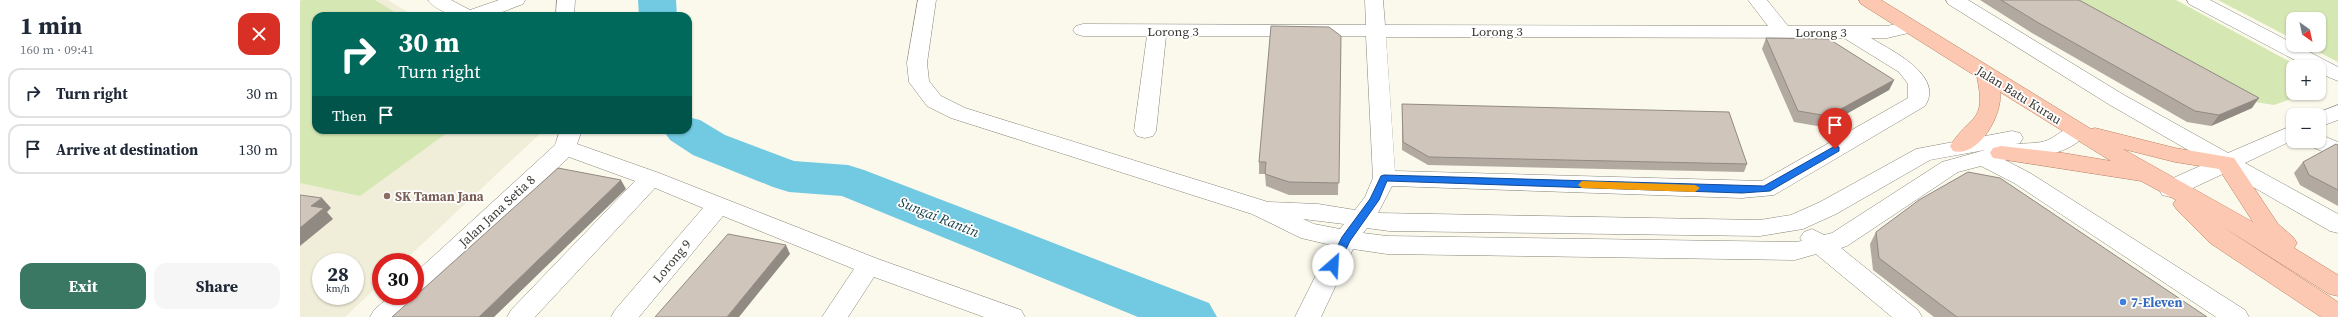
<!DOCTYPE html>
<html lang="en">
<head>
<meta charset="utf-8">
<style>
	:root { --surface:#fff; --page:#f6f6f7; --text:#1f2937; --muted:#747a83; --line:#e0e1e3; --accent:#3a7864 }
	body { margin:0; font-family:"Source Serif 4",serif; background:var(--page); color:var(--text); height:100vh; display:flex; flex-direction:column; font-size:15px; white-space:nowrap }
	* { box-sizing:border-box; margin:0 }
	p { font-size:13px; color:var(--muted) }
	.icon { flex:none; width:22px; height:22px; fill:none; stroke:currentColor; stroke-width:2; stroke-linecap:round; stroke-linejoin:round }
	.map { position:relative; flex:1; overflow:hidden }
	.sheet { display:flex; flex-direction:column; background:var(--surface); width:300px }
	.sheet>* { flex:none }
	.guide { position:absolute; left:12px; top:12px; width:380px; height:122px; border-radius:12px; box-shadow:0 1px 3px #0004; background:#00695c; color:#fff; overflow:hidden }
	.needle { width:26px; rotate:147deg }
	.fabs { position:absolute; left:1986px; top:12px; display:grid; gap:8px }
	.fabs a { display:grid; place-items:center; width:40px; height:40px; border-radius:8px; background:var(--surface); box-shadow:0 1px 3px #0004; font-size:20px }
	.speed { position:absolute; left:12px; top:253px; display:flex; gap:8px; font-size:20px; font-weight:700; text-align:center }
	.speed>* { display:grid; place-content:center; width:52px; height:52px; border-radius:50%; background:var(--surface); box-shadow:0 1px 3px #0004; line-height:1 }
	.speed small { font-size:10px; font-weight:400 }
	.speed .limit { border:6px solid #d22; background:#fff; color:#111 }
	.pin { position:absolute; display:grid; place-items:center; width:34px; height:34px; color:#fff; margin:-41px -17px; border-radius:50% 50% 50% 0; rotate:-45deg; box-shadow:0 0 4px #0007 }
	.pin .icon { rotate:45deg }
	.me { position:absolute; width:44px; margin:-22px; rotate:26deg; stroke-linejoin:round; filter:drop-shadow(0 0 3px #0008) }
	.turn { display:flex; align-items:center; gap:14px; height:84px; padding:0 20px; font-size:18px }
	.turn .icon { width:52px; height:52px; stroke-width:2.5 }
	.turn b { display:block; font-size:28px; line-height:34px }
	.then { display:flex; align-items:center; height:38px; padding:0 20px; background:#0003; gap:8px; font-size:15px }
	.round { display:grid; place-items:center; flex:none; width:42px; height:42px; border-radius:12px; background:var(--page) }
	.headline { display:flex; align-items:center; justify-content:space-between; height:68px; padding:0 20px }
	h1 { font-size:24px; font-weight:700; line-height:30px }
	.action { display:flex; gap:8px; margin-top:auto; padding:8px 20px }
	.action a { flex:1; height:46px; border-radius:12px; background:var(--accent); color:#fff; font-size:16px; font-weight:700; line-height:46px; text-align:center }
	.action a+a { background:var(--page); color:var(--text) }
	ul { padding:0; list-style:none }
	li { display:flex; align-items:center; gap:12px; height:50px; margin:0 8px 6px; padding:0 12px; border:2px solid var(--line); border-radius:12px }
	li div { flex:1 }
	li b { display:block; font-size:15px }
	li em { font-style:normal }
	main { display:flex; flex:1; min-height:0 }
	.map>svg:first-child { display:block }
	.built { fill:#f0edd8; fill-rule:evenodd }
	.green { fill:#d5e7b3 }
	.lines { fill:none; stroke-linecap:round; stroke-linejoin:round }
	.river { fill:#71c9e2; fill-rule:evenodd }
	.minor-casing { stroke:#88867a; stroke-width:1 }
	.major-casing { stroke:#b77f63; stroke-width:1 }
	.minor { fill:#fff; fill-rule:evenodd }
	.major { fill:#fdc8b1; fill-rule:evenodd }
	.wall { fill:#b2a9a1 }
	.shaded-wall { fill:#918a83 }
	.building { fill:#cfc5bb; stroke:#918a83 }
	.route { fill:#1a73e8; stroke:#114b97 }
	.slow { fill:#f59e0b }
	.education-dot { fill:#8d6e63; stroke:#fff; stroke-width:1.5 }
	.shop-dot { fill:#3f7fe0; stroke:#fff; stroke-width:1.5 }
	.labels { text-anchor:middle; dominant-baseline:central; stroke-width:3.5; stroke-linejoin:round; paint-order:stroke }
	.street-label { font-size:13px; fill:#3a3934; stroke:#fff }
	.education-label { font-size:13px; font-weight:bold; fill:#785e54; stroke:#fff; text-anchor:start }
	.shop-label { font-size:13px; font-weight:bold; fill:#366cbe; stroke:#fff; text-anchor:start }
	.water-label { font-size:14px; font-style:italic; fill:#123c46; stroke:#fff }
</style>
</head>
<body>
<main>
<section class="sheet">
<div class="headline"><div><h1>1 min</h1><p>160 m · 09:41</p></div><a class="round" style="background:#d93025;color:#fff"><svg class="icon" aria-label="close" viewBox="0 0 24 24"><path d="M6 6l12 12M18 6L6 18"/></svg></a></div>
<ul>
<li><svg class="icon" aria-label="right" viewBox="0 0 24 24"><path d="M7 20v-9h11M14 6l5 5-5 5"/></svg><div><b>Turn right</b></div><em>30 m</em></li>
<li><svg class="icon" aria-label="arrive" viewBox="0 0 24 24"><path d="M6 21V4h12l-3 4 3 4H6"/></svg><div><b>Arrive at destination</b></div><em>130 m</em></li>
</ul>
<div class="action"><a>Exit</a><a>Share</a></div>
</section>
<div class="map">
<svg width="2038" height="317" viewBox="0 0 2038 317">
	<rect width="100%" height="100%" fill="#fbf9eb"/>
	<!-- built -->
	<path class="built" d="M0,0H88L114,16H16V130H244L103,262H81V283L45,317H0ZM21,262H55V296H21Z"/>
	<!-- green -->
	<path class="green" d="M3,0H75L101,16H16V130H151L60,196L0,183V1Z
		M1775,0H1876L1996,65L1998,67H1993V93H2008L1974,105L1955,102Z
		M1918,0H2038V62L2005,45H2019V19H1993V39Z"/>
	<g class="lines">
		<!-- river -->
		<path class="river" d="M338,0H376L377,16H339Z
			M388,117L400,120L425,135L494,161L548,165L564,170L909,303L917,317H838L542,196L489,192L473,187L393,155L370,140L363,130H388Z"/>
		<defs>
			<path id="minor" d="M128,0H151L170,10L199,0H225L223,4C212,8 201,13 191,16C173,20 139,16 128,0Z
				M257,0H275L274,16H256Z
				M618,0H636L627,63L629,81L641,96L665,108L968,202L1018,204L1055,210L1065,197L1073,178L1066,36H866L856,131L853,136L845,138L837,136L834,131L847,36H783L776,34L773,30L776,26L783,24L1066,25L1065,0H1083L1085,25L1468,26L1448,0H1467L1488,26H1587L1610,21L1617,23L1620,27L1617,31L1587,38H1571C1590,50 1645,75 1625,106L1474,195L1442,198L1092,186L1078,213L1460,220L1491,215L1520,202L1616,149L1712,131L1720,133L1723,138L1720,143L1716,144C1725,143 1739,144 1748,140C1761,134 1769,122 1785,126L1788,131C1771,157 1732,157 1705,160L1730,173L1945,310L1949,317H1916L1714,183L1681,166L1658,172L1547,246L1541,248L1618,310L1622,317H1592L1516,254L1495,260L1087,254L1053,249L1021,317H995L1031,245L1001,238L952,214L651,118L627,106L609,82L607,63ZM1086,37L1544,38L1599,72L1608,84V98L1462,181L1095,171ZM1685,150L1642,162L1532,233L1524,235L1512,229L1504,232L1500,238L1502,241L1495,242L1087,236L1063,233L1067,228L1089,231L1460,236L1503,229L1536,214L1630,160ZM1003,219L1044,224L1040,229L1014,224Z
				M1646,0H1668L1824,95L1928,153L1993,125V140L1945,163L2038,214V233L2030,231L1927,172L1878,195L1870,197L1862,195L1859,189L1862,183L1909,162L1810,105L1648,4Z
				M1887,0H1910L2038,67V81L2019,73V67H2008L1889,4Z
				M2038,105V120L2019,127V115H2012Z
				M260,130H282L277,144L359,173L578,259L721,310L725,317H684L574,277L548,317H522L554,269L423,216L339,317H311L315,310L403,208L355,188L235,317H207L211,310L335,181L269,157L124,295L118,296L115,303L100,317H70L74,310L90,296H115V273L255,145Z
				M2019,134L2038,142V158L2010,146L2007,141H2019Z"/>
			<path id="major" d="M1559,0H1581L1791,129L1795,128L1875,148L1934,158L1978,224L1993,237L1997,243L1994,248L2038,275V296L2029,294L1920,225L2038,302V317H2021L1910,243L1877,210L1873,204L1876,200L1841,181L1693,158L1690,153L1693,148L1701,146L1763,153L1811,161L1700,92C1703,114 1679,158 1653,151L1650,146C1670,114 1687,124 1677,77L1561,4ZM1823,149L1875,162L1919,169L1953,222Z"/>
		</defs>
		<!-- minor casing -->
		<use href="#minor" class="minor-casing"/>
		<!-- major casing -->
		<use href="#major" class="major-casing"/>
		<!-- minor -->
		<use href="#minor" class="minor"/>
		<!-- major -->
		<use href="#major" class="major"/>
	</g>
	<!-- wall -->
	<path class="wall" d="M1680,0H1779L1952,108L1911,126L1887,122L1732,33Z
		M1041,36L1038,195H989L966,186L965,174H959V162Z
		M1466,38L1594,80L1589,90L1523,127L1494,122L1462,49Z
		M1102,104L1447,164L1444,172L1128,165L1102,150Z
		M2038,145V206L2000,185L1994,173L2003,162Z
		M1576,232L1907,317H1634L1573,270L1570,244Z"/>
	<!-- shaded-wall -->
	<path class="shaded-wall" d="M1594,80L1589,90L1523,127L1528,116Z
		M1959,98L1952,108L1911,126L1919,115Z
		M321,180L326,189L194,317H179Z
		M22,198L31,208L27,212L33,219L0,246V228L11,206Z
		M486,245L490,254L439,317H427Z"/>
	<!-- building -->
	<path class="building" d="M1701,0H1779L1959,98L1919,115L1895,111L1737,22Z
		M971,26L1029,27L1041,36L1039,183L989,182L965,174L966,162H959Z
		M1466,38L1529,39L1594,80L1528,116L1498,111Z
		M1102,104L1429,112L1447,164L1129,157L1103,142Z
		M2036,144L2038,145V190L2009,175L2003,162Z
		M258,168L321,180L179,317H92Z
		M1668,172L1700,178L1907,317H1657L1579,258L1576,232L1619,200Z
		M0,195L22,198L11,206L24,208L0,228Z
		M428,234L486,245L427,317H355Z"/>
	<!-- route -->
	<path class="route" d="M1535,146L1539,147V151L1470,191L1442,193L1087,181L1079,200L1050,241L1037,268L1033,269L1028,265L1042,237L1070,199L1081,176L1084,175L1464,186Z"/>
	<!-- slow -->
	<path class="slow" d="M1282,181L1395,185L1400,188L1395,192L1282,188L1278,185Z"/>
	<!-- markers -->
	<circle class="education-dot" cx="87" cy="196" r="4"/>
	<circle class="shop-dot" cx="1823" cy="302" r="4"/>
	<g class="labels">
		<!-- street labels -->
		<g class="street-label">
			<text x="873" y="31">Lorong 3</text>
			<text x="1197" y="31">Lorong 3</text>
			<text x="1521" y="32">Lorong 3</text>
			<text transform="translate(1719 95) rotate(32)">Jalan Batu Kurau</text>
			<text transform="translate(197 211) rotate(-43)">Jalan Jana Setia 8</text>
			<text transform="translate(372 261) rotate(-50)">Lorong 9</text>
		</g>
		<!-- education labels -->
		<g class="education-label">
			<text x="95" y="196">SK Taman Jana</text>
		</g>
		<!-- shop labels -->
		<g class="shop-label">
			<text x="1831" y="302">7-Eleven</text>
		</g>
		<!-- water labels -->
		<g class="water-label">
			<text transform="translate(639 217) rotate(22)">Sungai Rantin</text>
		</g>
	</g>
</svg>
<div class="fabs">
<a><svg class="needle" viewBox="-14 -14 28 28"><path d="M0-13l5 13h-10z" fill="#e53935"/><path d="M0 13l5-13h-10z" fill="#747a83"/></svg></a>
<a>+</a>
<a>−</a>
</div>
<div class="speed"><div>28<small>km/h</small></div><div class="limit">30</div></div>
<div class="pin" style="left:1535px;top:149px;background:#d93025"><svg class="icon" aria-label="arrive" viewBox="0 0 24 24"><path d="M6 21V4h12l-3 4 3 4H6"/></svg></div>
<svg class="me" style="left:1033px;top:265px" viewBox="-20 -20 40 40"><circle r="19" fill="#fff"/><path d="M0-13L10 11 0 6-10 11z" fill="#1a73e8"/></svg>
<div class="guide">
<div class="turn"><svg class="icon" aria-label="right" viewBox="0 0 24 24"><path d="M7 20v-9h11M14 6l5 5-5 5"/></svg><div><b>30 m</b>Turn right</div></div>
<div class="then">Then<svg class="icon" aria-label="arrive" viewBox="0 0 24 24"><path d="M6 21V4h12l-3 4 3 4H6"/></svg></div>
</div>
</div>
</main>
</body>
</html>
